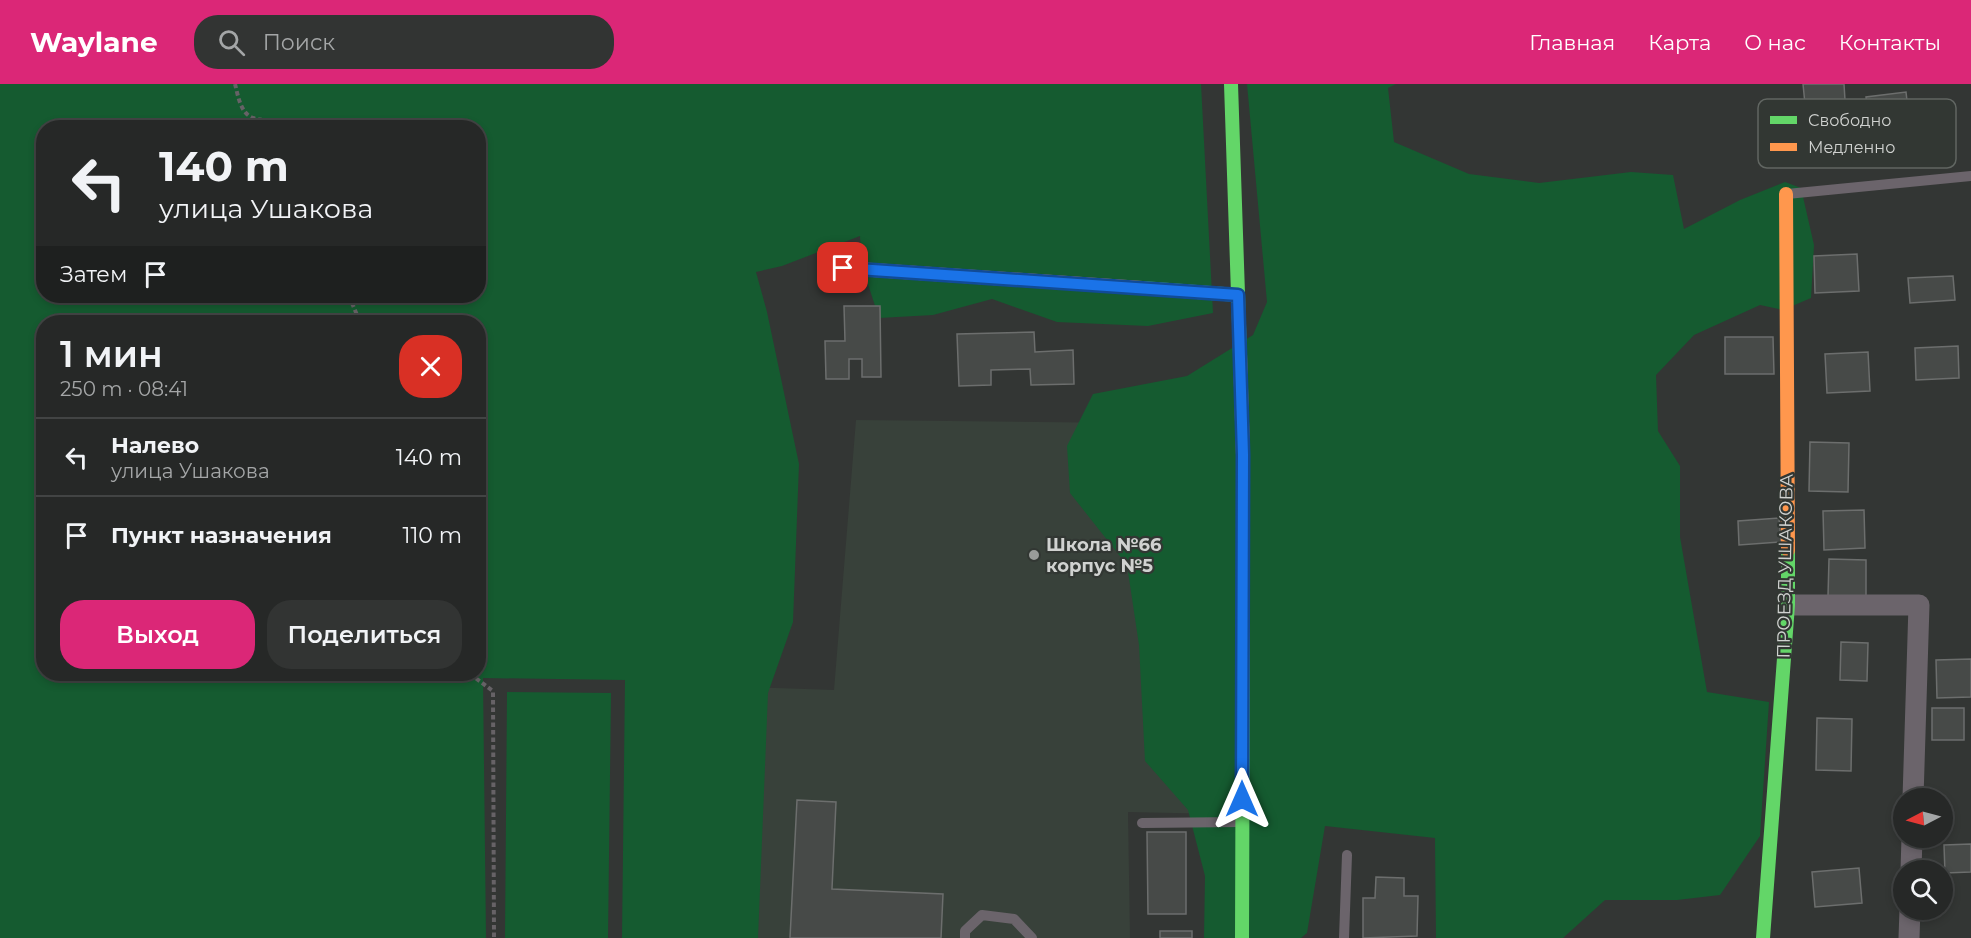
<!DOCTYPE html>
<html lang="ru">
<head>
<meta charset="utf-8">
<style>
	:root { --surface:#262827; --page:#323433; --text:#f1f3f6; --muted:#a4a6a7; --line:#424444; --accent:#db2777 }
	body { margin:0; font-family:Montserrat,sans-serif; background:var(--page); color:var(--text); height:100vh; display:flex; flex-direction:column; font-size:22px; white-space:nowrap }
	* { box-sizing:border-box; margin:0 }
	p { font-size:20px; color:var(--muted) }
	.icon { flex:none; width:33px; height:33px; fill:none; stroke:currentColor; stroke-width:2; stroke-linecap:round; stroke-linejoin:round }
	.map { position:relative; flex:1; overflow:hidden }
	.details { position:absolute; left:36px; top:231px; width:450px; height:366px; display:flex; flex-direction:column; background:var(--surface); border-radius:24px; box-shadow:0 3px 9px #0003,0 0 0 2px var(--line) }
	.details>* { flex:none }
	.banner { position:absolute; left:36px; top:36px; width:450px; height:183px; border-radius:24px; box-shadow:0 3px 9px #0003,0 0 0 2px var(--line); background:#262827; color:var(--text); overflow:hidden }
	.needle { width:39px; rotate:264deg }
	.fabs { position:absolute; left:1893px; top:704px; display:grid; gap:12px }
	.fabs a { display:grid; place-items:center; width:60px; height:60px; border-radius:50%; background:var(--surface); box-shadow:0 3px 9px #0003,0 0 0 2px var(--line); font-size:30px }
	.pin { position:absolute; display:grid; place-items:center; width:51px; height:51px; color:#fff; margin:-26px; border-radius:12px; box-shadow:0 3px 9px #0006 }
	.me { position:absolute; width:66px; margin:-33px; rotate:0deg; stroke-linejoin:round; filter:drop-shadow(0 0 4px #0008) }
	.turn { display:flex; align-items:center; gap:21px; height:126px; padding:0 24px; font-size:27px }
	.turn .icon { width:78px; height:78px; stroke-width:2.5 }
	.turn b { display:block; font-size:42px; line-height:51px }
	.then { display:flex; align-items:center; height:57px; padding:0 24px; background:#0003; gap:12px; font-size:22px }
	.round { display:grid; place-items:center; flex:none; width:63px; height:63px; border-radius:24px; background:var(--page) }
	.overview { display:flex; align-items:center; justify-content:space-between; height:102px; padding:0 24px }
	h1 { font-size:36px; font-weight:600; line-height:45px }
	.cta { display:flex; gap:12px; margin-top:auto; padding:12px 24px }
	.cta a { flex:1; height:69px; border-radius:24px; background:var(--accent); color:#fff; font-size:24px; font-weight:600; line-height:69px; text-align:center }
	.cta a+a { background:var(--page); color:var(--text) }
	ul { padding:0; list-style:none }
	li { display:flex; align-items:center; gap:18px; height:78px; padding:0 24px; border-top:2px solid var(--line) }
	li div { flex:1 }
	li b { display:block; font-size:22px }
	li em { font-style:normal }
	header { display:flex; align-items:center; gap:36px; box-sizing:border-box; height:84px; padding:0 30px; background:var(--accent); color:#fff }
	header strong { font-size:28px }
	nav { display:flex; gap:33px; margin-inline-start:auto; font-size:21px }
	.search { width:420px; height:54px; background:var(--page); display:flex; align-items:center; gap:15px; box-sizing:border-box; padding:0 21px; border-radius:24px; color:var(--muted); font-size:22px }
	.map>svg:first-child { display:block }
	.built { fill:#38413a }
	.green { fill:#155b30; fill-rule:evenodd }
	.building { fill:#474a48; stroke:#6c6e6d; stroke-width:1.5 }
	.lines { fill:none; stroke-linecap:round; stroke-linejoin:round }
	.path { stroke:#666266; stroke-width:4; stroke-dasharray:4.5 3; stroke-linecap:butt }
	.lane { stroke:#6b646b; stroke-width:10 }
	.street { stroke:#6b646b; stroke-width:21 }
	.fast { stroke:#63d668; stroke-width:14 }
	.slow { stroke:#ff974d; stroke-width:14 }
	.route-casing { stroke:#114b97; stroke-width:15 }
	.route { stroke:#1a73e8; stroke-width:10 }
	.poi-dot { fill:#999b99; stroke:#323733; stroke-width:2 }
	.labels { text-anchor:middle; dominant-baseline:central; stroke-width:4.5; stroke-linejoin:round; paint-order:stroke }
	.poi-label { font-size:18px; font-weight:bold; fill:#d0d2d0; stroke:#323733; text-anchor:start }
	.street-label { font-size:18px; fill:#d0d2d0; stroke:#323733 }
	.key { fill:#323733; stroke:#616662; stroke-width:1.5 }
	.key-label { font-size:16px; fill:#d0d2d0 }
</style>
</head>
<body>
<header>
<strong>Waylane</strong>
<div class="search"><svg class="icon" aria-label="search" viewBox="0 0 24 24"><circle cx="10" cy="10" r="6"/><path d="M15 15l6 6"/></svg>Поиск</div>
<nav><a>Главная</a><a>Карта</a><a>О нас</a><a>Контакты</a></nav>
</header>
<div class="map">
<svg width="1971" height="854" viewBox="0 0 1971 854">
	<rect width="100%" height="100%" fill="#333634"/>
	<!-- built -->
	<path class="built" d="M856,336L1224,340L1221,730L1128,728L1130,854H707L723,602L834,606Z"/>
	<!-- green -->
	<path class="green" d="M0,0H1201L1213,229L1148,242L1057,238L992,215L933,231L879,234L862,182L860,152L782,182L756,188L767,228L799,380L793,538L768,609L758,854H622L625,596L483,594L486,854H0ZM44,44H478V212H44ZM44,238H478V590H44Z
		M1247,0H1396L1388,4L1394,58L1469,90L1539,99L1631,88L1673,91L1684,145L1740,116L1785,98L1801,104L1814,161L1811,214L1783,226L1760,221L1694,251L1656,291L1658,347L1680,382V453L1707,608L1769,618L1760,752L1720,811L1677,816H1605L1563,854H1436L1435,754L1325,742L1307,849L1301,854H1204L1205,792L1188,726L1145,677L1139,561L1127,481L1070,409L1067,362L1093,310L1187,292L1253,251L1267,218Z
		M507,608L611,609L608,854H505Z"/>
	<!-- building -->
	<path class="building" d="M1803,0H1844L1845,16L1805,20Z
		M1906,8L1911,52L1871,56L1866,13Z
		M1857,170L1859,207L1815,209L1814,172Z
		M1953,192L1955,216L1910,219L1908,194Z
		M844,222H880L881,293H862V275H849V295H826L825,257H845Z
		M1034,248L1035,268L1073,266L1074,300L1031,301L1030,285L991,286V301L959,302L957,250Z
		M1725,253H1773L1774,290H1725Z
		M1958,262L1959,294L1916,296L1915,264Z
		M1868,268L1870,307L1827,309L1825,270Z
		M1810,358L1849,359L1848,408L1809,407Z
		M1864,426L1865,464L1824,466L1823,427Z
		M1779,434L1781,458L1739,461L1738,437Z
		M1829,475L1866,476V512H1828Z
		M1841,558L1868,559L1867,597L1840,596Z
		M1971,575V613L1937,614L1936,576Z
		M1932,624H1964V656H1932Z
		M1817,634L1852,635L1851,687L1816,686Z
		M797,716L836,718L832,805L943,810L941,854H790Z
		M1147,748H1186V830H1148Z
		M1971,760V788L1945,789L1944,761Z
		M1859,784L1862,819L1815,823L1812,788Z
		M1376,793L1404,794V812H1418L1417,852L1363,854V814H1375Z
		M1160,847H1192V854H1160Z"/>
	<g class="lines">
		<!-- path -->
		<path class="path" d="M235,0C238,11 240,29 253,34C264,37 266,35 275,44
			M349,212L360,238
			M470,590L493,607L494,854"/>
		<!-- lane -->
		<path class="lane" d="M1787,110L1971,92
			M1142,739L1240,738
			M965,854V847L982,831L1014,835L1032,854
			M1344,854L1347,771"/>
		<!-- street -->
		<path class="street" d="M1788,521H1919L1913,714
			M1911,786L1912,753
			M1909,854L1910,825"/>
		<!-- fast -->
		<path class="fast" d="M1231,0L1240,270
			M1142,204L1238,211
			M1242,854L1243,551
			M1763,854L1788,521V466"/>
		<!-- slow -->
		<path class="slow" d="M1786,110L1788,466
			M843,184L1142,204
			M1240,270L1243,371V551"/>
	</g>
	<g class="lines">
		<defs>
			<path id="route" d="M843,184L1238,211L1243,371L1242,715"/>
		</defs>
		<!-- route casing -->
		<use href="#route" class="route-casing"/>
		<!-- route -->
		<use href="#route" class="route"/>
	</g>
	<!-- markers -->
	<circle class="poi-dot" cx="1034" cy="471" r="6"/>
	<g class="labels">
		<!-- poi labels -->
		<g class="poi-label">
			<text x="1046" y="461">Школа №66<tspan x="1046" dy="21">корпус №5</tspan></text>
		</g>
		<!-- street labels -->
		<g class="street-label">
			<text transform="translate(1785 482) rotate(-89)">ПРОЕЗД УШАКОВА</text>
		</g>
	</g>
	<!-- legend -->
	<rect x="1758" y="15" width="198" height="69" rx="9" class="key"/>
	<rect x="1770" y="32" width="27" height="8" fill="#63d668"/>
	<rect x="1770" y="59" width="27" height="8" fill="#ff974d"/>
	<g class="key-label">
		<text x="1808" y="42">Свободно</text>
		<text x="1808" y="69">Медленно</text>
	</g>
</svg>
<div class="fabs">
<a><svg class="needle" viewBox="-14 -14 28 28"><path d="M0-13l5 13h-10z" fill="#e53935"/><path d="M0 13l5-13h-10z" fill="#a4a6a7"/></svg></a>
<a><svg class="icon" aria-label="search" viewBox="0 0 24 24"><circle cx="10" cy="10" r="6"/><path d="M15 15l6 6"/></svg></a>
</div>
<div class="pin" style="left:843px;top:184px;background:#d93025"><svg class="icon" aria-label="arrive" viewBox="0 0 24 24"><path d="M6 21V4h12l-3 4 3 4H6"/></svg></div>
<svg class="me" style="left:1242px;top:715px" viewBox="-20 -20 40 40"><path d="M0-17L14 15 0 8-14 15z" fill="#1a73e8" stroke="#fff" stroke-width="4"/></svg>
<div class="banner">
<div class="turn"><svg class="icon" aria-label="left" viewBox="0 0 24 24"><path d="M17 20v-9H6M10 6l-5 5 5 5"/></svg><div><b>140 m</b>улица Ушакова</div></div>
<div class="then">Затем<svg class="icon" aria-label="arrive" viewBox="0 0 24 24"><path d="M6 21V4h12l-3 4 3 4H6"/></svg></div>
</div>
<section class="details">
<div class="overview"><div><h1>1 мин</h1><p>250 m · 08:41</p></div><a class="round" style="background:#d93025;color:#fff"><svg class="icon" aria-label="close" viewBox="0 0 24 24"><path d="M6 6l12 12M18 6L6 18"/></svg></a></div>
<ul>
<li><svg class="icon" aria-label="left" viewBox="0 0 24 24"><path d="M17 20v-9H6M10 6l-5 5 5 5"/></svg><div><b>Налево</b><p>улица Ушакова</p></div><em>140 m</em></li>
<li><svg class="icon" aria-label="arrive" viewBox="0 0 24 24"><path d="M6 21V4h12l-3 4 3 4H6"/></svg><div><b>Пункт назначения</b></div><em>110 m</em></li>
</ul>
<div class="cta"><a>Выход</a><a>Поделиться</a></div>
</section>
</div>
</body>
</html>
